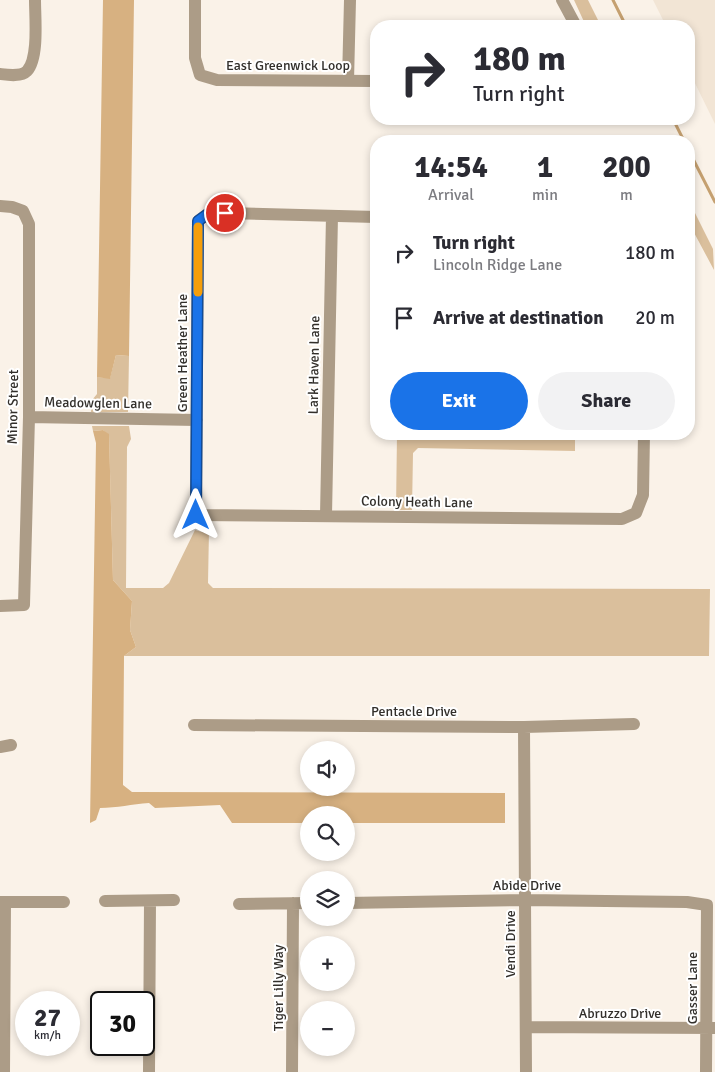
<!DOCTYPE html>
<html lang="en">
<head>
<meta charset="utf-8">
<style>
	:root { --surface:#fff; --page:#f2f2f3; --text:#2b2b33; --muted:#7c7c81; --accent:#1a73e8 }
	body { margin:0; font-family:Signika,sans-serif; background:var(--page); color:var(--text); height:100vh; display:flex; flex-direction:column; font-size:19px; white-space:nowrap }
	* { box-sizing:border-box; margin:0 }
	p { font-size:16px; color:var(--muted) }
	.icon { flex:none; width:28px; height:28px; fill:none; stroke:currentColor; stroke-width:2; stroke-linecap:round; stroke-linejoin:round }
	.map { position:relative; flex:1; overflow:hidden }
	.drawer { position:absolute; left:370px; top:135px; width:325px; height:305px; display:flex; flex-direction:column; background:var(--surface); border-radius:20px; box-shadow:0 2px 8px #0003 }
	.drawer>* { flex:none }
	.hud { position:absolute; left:370px; top:20px; width:325px; height:105px; border-radius:20px; box-shadow:0 2px 8px #0003; background:#fff; color:var(--text); overflow:hidden }
	.controls { position:absolute; left:300px; top:741px; display:grid; gap:10px }
	.controls a { display:grid; place-items:center; width:55px; height:55px; border-radius:50%; background:var(--surface); box-shadow:0 2px 8px #0003; font-size:25px }
	.speed { position:absolute; left:15px; top:991px; display:flex; gap:10px; font-size:25px; font-weight:700; text-align:center }
	.speed>* { display:grid; place-content:center; width:65px; height:65px; border-radius:50%; background:var(--surface); box-shadow:0 2px 8px #0003; line-height:1 }
	.speed small { font-size:12px; font-weight:400 }
	.speed .limit { border:2px solid #111; border-radius:8px; background:#fff; color:#111 }
	.pin { position:absolute; display:grid; place-items:center; width:42px; height:42px; color:#fff; margin:-21px; border:2px solid #fff; border-radius:50%; box-shadow:0 1px 5px #0007 }
	.me { position:absolute; width:55px; margin:-28px; rotate:0deg; stroke-linejoin:round; filter:drop-shadow(0 0 4px #0008) }
	.turn { display:flex; align-items:center; gap:18px; height:105px; padding:0 20px; font-size:22px }
	.turn .icon { width:65px; height:65px; stroke-width:2.5 }
	.turn b { display:block; font-size:35px; line-height:42px }
	.eta { display:flex; justify-content:space-evenly; align-items:center; height:85px; text-align:center }
	.eta b { font-size:30px; font-weight:700; line-height:35px }
	.action { display:flex; gap:10px; margin-top:auto; padding:10px 20px }
	.action a { flex:1; height:58px; border-radius:30px; background:var(--accent); color:#fff; font-size:20px; font-weight:700; line-height:58px; text-align:center }
	.action a+a { background:var(--page); color:var(--text) }
	ul { padding:0; list-style:none }
	li { display:flex; align-items:center; gap:15px; height:65px; padding:0 20px }
	li div { flex:1 }
	li b { display:block; font-size:19px }
	li em { font-style:normal }
	.map>svg:first-child { display:block }
	.built { fill:#f2e5d5 }
	.green { fill:#dabf9c }
	.forest { fill:#d7b181 }
	.water { fill:#c5a070 }
	.lines { fill:none; stroke-linecap:round; stroke-linejoin:round }
	.stream { stroke:#c5a070; stroke-width:3 }
	.minor { stroke:#ac9c87; stroke-width:12 }
	.route-casing { stroke:#114b97; stroke-width:12 }
	.route { stroke:#1a73e8; stroke-width:9 }
	.slow { stroke:#f59e0b; stroke-width:9 }
	.labels { text-anchor:middle; dominant-baseline:central; stroke-width:4; stroke-linejoin:round; paint-order:stroke }
	.street-label { font-size:14px; fill:#322f2b; stroke:#fff }
</style>
</head>
<body>
<div class="map">
<svg width="715" height="1072" viewBox="0 0 715 1072">
	<rect width="100%" height="100%" fill="#faf2e8"/>
	<!-- built -->
	<path class="built" d="M653,0H715V124L689,71V26H666Z"/>
	<!-- green -->
	<path class="green" d="M574,0H588L601,26H586Z
		M689,201L713,249L714,270L691,227H689Z
		M116,355L129,356L128,412H91L92,400L97,394V377L110,378Z
		M92,426H129L131,439L127,447L126,588H163L169,583L195,530L202,532L209,530L208,583L213,588L710,589L709,656H124L136,647L130,630L132,601L113,580L109,435L103,430L93,431Z
		M397,434H575V451L418,448L413,453L412,510H396Z"/>
	<!-- forest -->
	<path class="forest" d="M103,0H134L129,356L116,355L110,379L97,377Z
		M103,430L109,434L113,580L132,601L130,630L136,647L124,656L123,785L132,792L505,793V823H346V815H309V823H232L220,805L155,808L149,803C132,804 117,808 100,808L96,820L90,823L96,443L93,431Z"/>
	<!-- water -->
	<path class="water" d="M428,434H540L536,436H434Z"/>
	<g class="lines">
		<!-- stream -->
		<path class="stream" d="M613,0L626,26
			M673,119L684,141
			M689,151L715,202"/>
		<!-- minor -->
		<path class="minor" d="M195,0V58L200,75L217,80L376,81
			M562,0L576,26
			M0,74C8,75 21,77 27,71C39,58 35,18 35,0
			M348,81L350,0
			M0,206L12,207L23,211L29,224V417L24,605L0,606
			M376,217L225,213H209L198,221L196,515L622,519L636,513L643,495L644,434
			M29,417L197,420
			M326,515L332,216
			M194,725L524,727L634,724
			M524,727L526,1072
			M0,747L11,745
			M105,901L174,900
			M0,902H64
			M346,903L525,900L687,902L707,905L706,1072
			M239,904L309,903
			M526,1027L715,1028
			M4,1072L5,902
			M149,1072L150,901
			M292,1072L293,903"/>
	</g>
	<g class="lines">
		<defs>
			<path id="route" d="M196,515L198,221L209,213H225"/>
		</defs>
		<!-- route casing -->
		<use href="#route" class="route-casing"/>
		<!-- route -->
		<use href="#route" class="route"/>
		<!-- slow -->
		<path class="slow" d="M198,292V227"/>
	</g>
	<g class="labels">
		<!-- street labels -->
		<g class="street-label">
			<text x="288" y="65">East Greenwick Loop</text>
			<text transform="translate(182 353) rotate(-90)">Green Heather Lane</text>
			<text transform="translate(314 365) rotate(-89)">Lark Haven Lane</text>
			<text transform="translate(98 403) rotate(1)">Meadowglen Lane</text>
			<text transform="translate(13 407) rotate(-89)">Minor Street</text>
			<text transform="translate(417 502) rotate(1)">Colony Heath Lane</text>
			<text x="414" y="711">Pentacle Drive</text>
			<text x="527" y="885">Abide Drive</text>
			<text transform="translate(510 944) rotate(-90)">Vendi Drive</text>
			<text transform="translate(278 988) rotate(-90)">Tiger Lilly Way</text>
			<text transform="translate(692 988) rotate(-90)">Gasser Lane</text>
			<text x="620" y="1013">Abruzzo Drive</text>
		</g>
	</g>
</svg>
<div class="controls">
<a><svg class="icon" aria-label="sound" viewBox="0 0 24 24"><path d="M4 9h4l5-4v14l-5-4H4zM17 9q2 3 0 6"/></svg></a>
<a><svg class="icon" aria-label="search" viewBox="0 0 24 24"><circle cx="10" cy="10" r="6"/><path d="M15 15l6 6"/></svg></a>
<a><svg class="icon" aria-label="layers" viewBox="0 0 24 24"><path d="M12 4l9 5-9 5-9-5zM3 14l9 5 9-5"/></svg></a>
<a>+</a>
<a>−</a>
</div>
<div class="speed"><div>27<small>km/h</small></div><div class="limit">30</div></div>
<div class="pin" style="left:225px;top:213px;background:#d93025"><svg class="icon" aria-label="arrive" viewBox="0 0 24 24"><path d="M6 21V4h12l-3 4 3 4H6"/></svg></div>
<svg class="me" style="left:196px;top:515px" viewBox="-20 -20 40 40"><path d="M0-17L14 15 0 8-14 15z" fill="#1a73e8" stroke="#fff" stroke-width="4"/></svg>
<div class="hud">
<div class="turn"><svg class="icon" aria-label="right" viewBox="0 0 24 24"><path d="M7 20v-9h11M14 6l5 5-5 5"/></svg><div><b>180 m</b>Turn right</div></div>
</div>
<section class="drawer">
<div class="eta">
<div><b>14:54</b><p>Arrival</p></div>
<div><b>1</b><p>min</p></div>
<div><b>200</b><p>m</p></div>
</div>
<ul>
<li><svg class="icon" aria-label="right" viewBox="0 0 24 24"><path d="M7 20v-9h11M14 6l5 5-5 5"/></svg><div><b>Turn right</b><p>Lincoln Ridge Lane</p></div><em>180 m</em></li>
<li><svg class="icon" aria-label="arrive" viewBox="0 0 24 24"><path d="M6 21V4h12l-3 4 3 4H6"/></svg><div><b>Arrive at destination</b></div><em>20 m</em></li>
</ul>
<div class="action"><a>Exit</a><a>Share</a></div>
</section>
</div>
</body>
</html>
